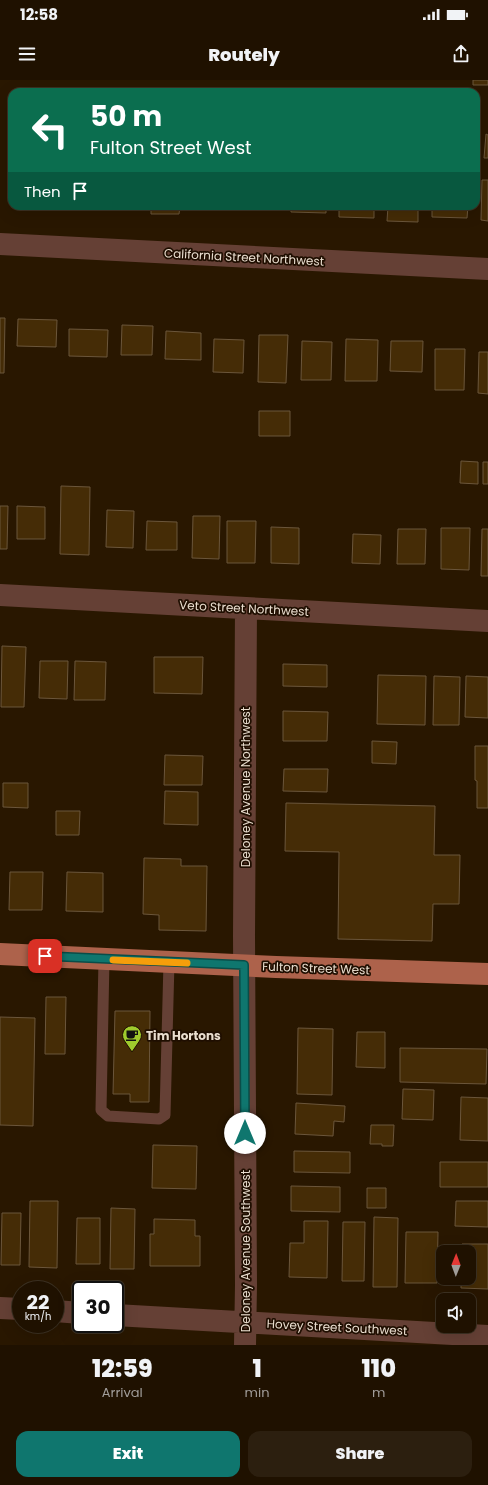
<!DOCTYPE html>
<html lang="en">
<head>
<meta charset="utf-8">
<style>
	:root { --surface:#1f1100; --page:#2c1f0f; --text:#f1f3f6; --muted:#a19d99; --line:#3c3122; --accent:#0f766e }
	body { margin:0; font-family:Poppins,sans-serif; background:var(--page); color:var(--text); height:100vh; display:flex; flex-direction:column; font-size:15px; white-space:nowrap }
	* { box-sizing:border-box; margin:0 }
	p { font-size:13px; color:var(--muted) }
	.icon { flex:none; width:22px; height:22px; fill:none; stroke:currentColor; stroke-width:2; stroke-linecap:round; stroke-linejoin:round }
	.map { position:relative; height:1265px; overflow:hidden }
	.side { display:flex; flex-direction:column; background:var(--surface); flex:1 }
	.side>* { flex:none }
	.top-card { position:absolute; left:8px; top:8px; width:472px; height:122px; border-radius:12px; box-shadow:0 4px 16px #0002,0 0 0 1px var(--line); background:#0b6e4f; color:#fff; overflow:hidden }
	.needle { width:26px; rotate:1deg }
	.tools { position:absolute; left:436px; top:1165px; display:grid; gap:8px }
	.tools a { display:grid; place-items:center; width:40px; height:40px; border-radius:8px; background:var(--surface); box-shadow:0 4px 16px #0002,0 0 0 1px var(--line); font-size:20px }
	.speed { position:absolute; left:12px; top:1201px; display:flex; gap:8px; font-size:20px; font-weight:700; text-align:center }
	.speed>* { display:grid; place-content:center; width:52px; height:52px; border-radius:50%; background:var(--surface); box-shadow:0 4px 16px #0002,0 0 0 1px var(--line); line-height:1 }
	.speed small { font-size:10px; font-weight:400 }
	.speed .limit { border:2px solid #111; border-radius:6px; background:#fff; color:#111 }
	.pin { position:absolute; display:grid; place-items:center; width:34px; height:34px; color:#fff; margin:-17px; border-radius:8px; box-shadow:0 2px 6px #0006 }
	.me { position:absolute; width:44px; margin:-22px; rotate:0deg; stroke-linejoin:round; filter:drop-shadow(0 0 3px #0008) }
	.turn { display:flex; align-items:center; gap:14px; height:84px; padding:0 16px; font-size:18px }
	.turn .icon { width:52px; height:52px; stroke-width:2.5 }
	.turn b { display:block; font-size:28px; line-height:34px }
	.then { display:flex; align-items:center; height:38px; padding:0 16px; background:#0003; gap:8px; font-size:15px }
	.eta { display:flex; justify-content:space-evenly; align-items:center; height:68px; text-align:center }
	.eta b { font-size:24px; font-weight:800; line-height:28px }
	.action { display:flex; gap:8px; margin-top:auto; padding:8px 16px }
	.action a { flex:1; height:46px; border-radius:12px; background:var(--accent); color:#fff; font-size:16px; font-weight:800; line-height:46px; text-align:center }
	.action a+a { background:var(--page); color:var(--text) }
	.status { display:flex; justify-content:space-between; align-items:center; height:28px; padding:0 20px; background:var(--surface); direction:ltr }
	.status svg { height:11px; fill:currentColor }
	header { display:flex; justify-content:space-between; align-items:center; height:52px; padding:0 16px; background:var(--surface); font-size:18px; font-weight:800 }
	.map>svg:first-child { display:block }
	.building { fill:#452c06; stroke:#6b563b }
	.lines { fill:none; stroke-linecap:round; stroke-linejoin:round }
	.lane { stroke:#654035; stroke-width:11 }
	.street { stroke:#654035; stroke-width:22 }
	.primary { stroke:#ad624b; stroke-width:22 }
	.route-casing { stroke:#0a4d48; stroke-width:10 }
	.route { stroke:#0f766e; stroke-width:7 }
	.slow { stroke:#f59e0b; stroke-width:7 }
	.labels { text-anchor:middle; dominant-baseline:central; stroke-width:3.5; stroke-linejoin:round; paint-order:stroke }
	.street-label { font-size:12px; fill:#eadecf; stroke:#1f0e00 }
	.poi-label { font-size:12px; font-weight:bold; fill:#eadecf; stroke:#1f0e00; text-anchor:start }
</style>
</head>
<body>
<div class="status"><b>12:58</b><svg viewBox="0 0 49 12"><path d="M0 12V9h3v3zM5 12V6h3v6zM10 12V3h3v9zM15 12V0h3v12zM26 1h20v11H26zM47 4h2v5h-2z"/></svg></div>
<header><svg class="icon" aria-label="menu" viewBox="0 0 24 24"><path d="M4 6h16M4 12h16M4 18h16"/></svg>Routely<svg class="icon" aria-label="share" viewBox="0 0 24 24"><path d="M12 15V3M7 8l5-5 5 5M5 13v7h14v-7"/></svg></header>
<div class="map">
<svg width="488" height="1265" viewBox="0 0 488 1265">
	<rect width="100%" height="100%" fill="#291700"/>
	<!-- building -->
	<path class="building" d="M473,0H488V5H473Z
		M258,8H298V12H258Z
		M486,54L488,55V78H484Z
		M482,100H488V141L481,140Z
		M151,126H180L179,134H151Z
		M291,126H326V133L291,132Z
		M339,126H374V138L339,137Z
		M388,126H418V142L387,141Z
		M432,126H468L467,138L432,137Z
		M0,238H5L4,293H0Z
		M18,239L57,240L56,267L17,266Z
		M122,245L153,246L152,275H121Z
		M69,249L108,250L107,277L69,276Z
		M166,251L201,253V280L165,279Z
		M259,255H288L286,303L258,302Z
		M214,259L244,260L243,293L213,292Z
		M346,259L378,260L377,301H345Z
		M302,261L332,262L331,300H301Z
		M391,261H423L422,292L390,291Z
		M435,269H465L464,310H435Z
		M479,272H488V314L478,313Z
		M259,331H290V356H259Z
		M461,381L478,382V404L460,403Z
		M483,382H488V404H483Z
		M61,406L90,407L89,475L60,474Z
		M0,426H8L7,469H0Z
		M17,426L45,427V459H17Z
		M107,430L134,431L133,468L106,467Z
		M193,436H220L219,479L192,478Z
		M147,441L177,442V470H146Z
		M227,441H256L255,483H227Z
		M271,447L299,448V484L271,483Z
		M441,448H470L469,490L441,489Z
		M398,449H426L425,484H397Z
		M482,449H488V496H481Z
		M353,454L381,455L380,484L352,483Z
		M2,566L26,567L24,627H1Z
		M154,577H203L202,614L154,613Z
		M40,581H68L67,619L39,618Z
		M75,581L106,582L105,620H74Z
		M283,584L327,585V607L283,606Z
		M378,595L426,596L425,645L377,644Z
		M434,596L460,597L459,645H433Z
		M466,596L488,597V638L465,637Z
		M283,631L328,632L327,661H283Z
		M372,661L397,662L396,684L372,683Z
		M475,666H488V728H477V701L475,700Z
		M165,675L203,676L202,705H164Z
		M284,689H328L327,712L283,711Z
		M3,703H28V728L3,727Z
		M165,711L198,712V745L164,744Z
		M286,723L435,726L434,775H460L459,824H433L432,861L338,859L339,772L285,771Z
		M56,731H80L79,755H56Z
		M144,778L181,779V786H207L206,851L159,850V835L143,834Z
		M10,792H43L42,830H9Z
		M67,792L103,793V832L66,831Z
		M46,917H66L65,974H45Z
		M115,931H150L149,1022H130V1014H113Z
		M0,937L35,938L33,1046L0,1045Z
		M298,948L333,949L332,1015L297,1014Z
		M357,952H385V988L356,987Z
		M400,968L487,969L486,1004L400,1002Z
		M403,1009L434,1010L433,1040L402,1039Z
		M461,1017L488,1018V1061L460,1060Z
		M296,1023L345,1026L344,1042L334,1041L333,1056L295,1054Z
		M371,1045H394L393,1066H382V1064H370Z
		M153,1065L197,1066L196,1109L152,1108Z
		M294,1071L350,1072V1093L294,1092Z
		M440,1082H488V1107H440Z
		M291,1106L340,1107V1132L291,1131Z
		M367,1108H386V1128H367Z
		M30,1121H58L57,1188L29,1187Z
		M456,1121H488V1147L455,1146Z
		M111,1128L135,1129L134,1189H110Z
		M2,1133H21L20,1185H1Z
		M374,1137L398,1138L397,1207H373Z
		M77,1138H100V1184H76Z
		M154,1139L195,1140V1156H200V1186H150V1154H154Z
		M304,1141H328L327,1198L289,1197L290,1163H304Z
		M343,1142H365L364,1201H342Z
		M406,1152H438L437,1203H405Z
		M462,1164H488V1209L461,1208V1198H469V1172H461Z"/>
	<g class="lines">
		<!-- lane -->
		<path class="lane" d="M104,879L101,1030L108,1036L159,1039L165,1035L169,882"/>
		<!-- street -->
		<path class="street" d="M0,164L488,189
			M0,515L488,541
			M0,1228L21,1229
			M55,1231L81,1233
			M115,1235L488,1256
			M245,1265L246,1205L244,856L246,528"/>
		<!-- primary -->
		<path class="primary" d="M0,874L276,887L488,894"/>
	</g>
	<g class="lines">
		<defs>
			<path id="route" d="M45,876L244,885L245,1053"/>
		</defs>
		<!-- route casing -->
		<use href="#route" class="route-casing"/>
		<!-- route -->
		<use href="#route" class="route"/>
		<!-- slow -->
		<path class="slow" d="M113,880L187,883"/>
	</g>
	<!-- icons -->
	<defs>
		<symbol id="cafe-pin" viewBox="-11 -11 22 30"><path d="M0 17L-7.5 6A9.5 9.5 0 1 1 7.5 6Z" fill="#9fca2d" stroke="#1f0e00"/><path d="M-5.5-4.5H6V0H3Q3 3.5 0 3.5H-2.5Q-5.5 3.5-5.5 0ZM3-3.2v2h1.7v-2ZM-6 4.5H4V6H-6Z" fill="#111"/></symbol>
	</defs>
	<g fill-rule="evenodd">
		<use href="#cafe-pin" x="121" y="944" width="22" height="30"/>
	</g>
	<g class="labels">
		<!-- street labels -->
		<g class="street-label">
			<text transform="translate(244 177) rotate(3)">California Street Northwest</text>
			<text transform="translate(244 528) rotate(3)">Veto Street Northwest</text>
			<text transform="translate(245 707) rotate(-90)">Deloney Avenue Northwest</text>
			<text transform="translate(316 888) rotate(2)">Fulton Street West</text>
			<text transform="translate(245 1171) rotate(-90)">Deloney Avenue Southwest</text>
			<text transform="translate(337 1247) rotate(3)">Hovey Street Southwest</text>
		</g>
		<!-- poi labels -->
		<g class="poi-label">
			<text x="146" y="955">Tim Hortons</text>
		</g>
	</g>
</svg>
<div class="tools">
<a><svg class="needle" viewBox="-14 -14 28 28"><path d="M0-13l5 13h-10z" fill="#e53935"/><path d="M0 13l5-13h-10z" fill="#a19d99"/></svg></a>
<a><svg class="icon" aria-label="sound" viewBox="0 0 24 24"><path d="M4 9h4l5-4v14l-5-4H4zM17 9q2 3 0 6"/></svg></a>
</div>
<div class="speed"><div>22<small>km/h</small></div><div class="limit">30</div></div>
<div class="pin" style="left:45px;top:876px;background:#d93025"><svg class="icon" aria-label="arrive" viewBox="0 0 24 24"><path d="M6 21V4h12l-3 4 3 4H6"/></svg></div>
<svg class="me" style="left:245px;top:1053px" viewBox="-20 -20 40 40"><circle r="19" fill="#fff"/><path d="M0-13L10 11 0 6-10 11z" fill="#0f766e"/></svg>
<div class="top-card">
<div class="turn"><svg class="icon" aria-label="left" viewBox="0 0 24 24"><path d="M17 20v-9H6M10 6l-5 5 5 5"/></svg><div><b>50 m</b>Fulton Street West</div></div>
<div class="then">Then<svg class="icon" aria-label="arrive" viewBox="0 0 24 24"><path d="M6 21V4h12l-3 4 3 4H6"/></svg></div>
</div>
</div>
<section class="side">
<div class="eta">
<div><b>12:59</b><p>Arrival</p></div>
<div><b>1</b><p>min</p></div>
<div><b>110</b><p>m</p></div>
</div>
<div class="action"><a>Exit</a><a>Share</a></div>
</section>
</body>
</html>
